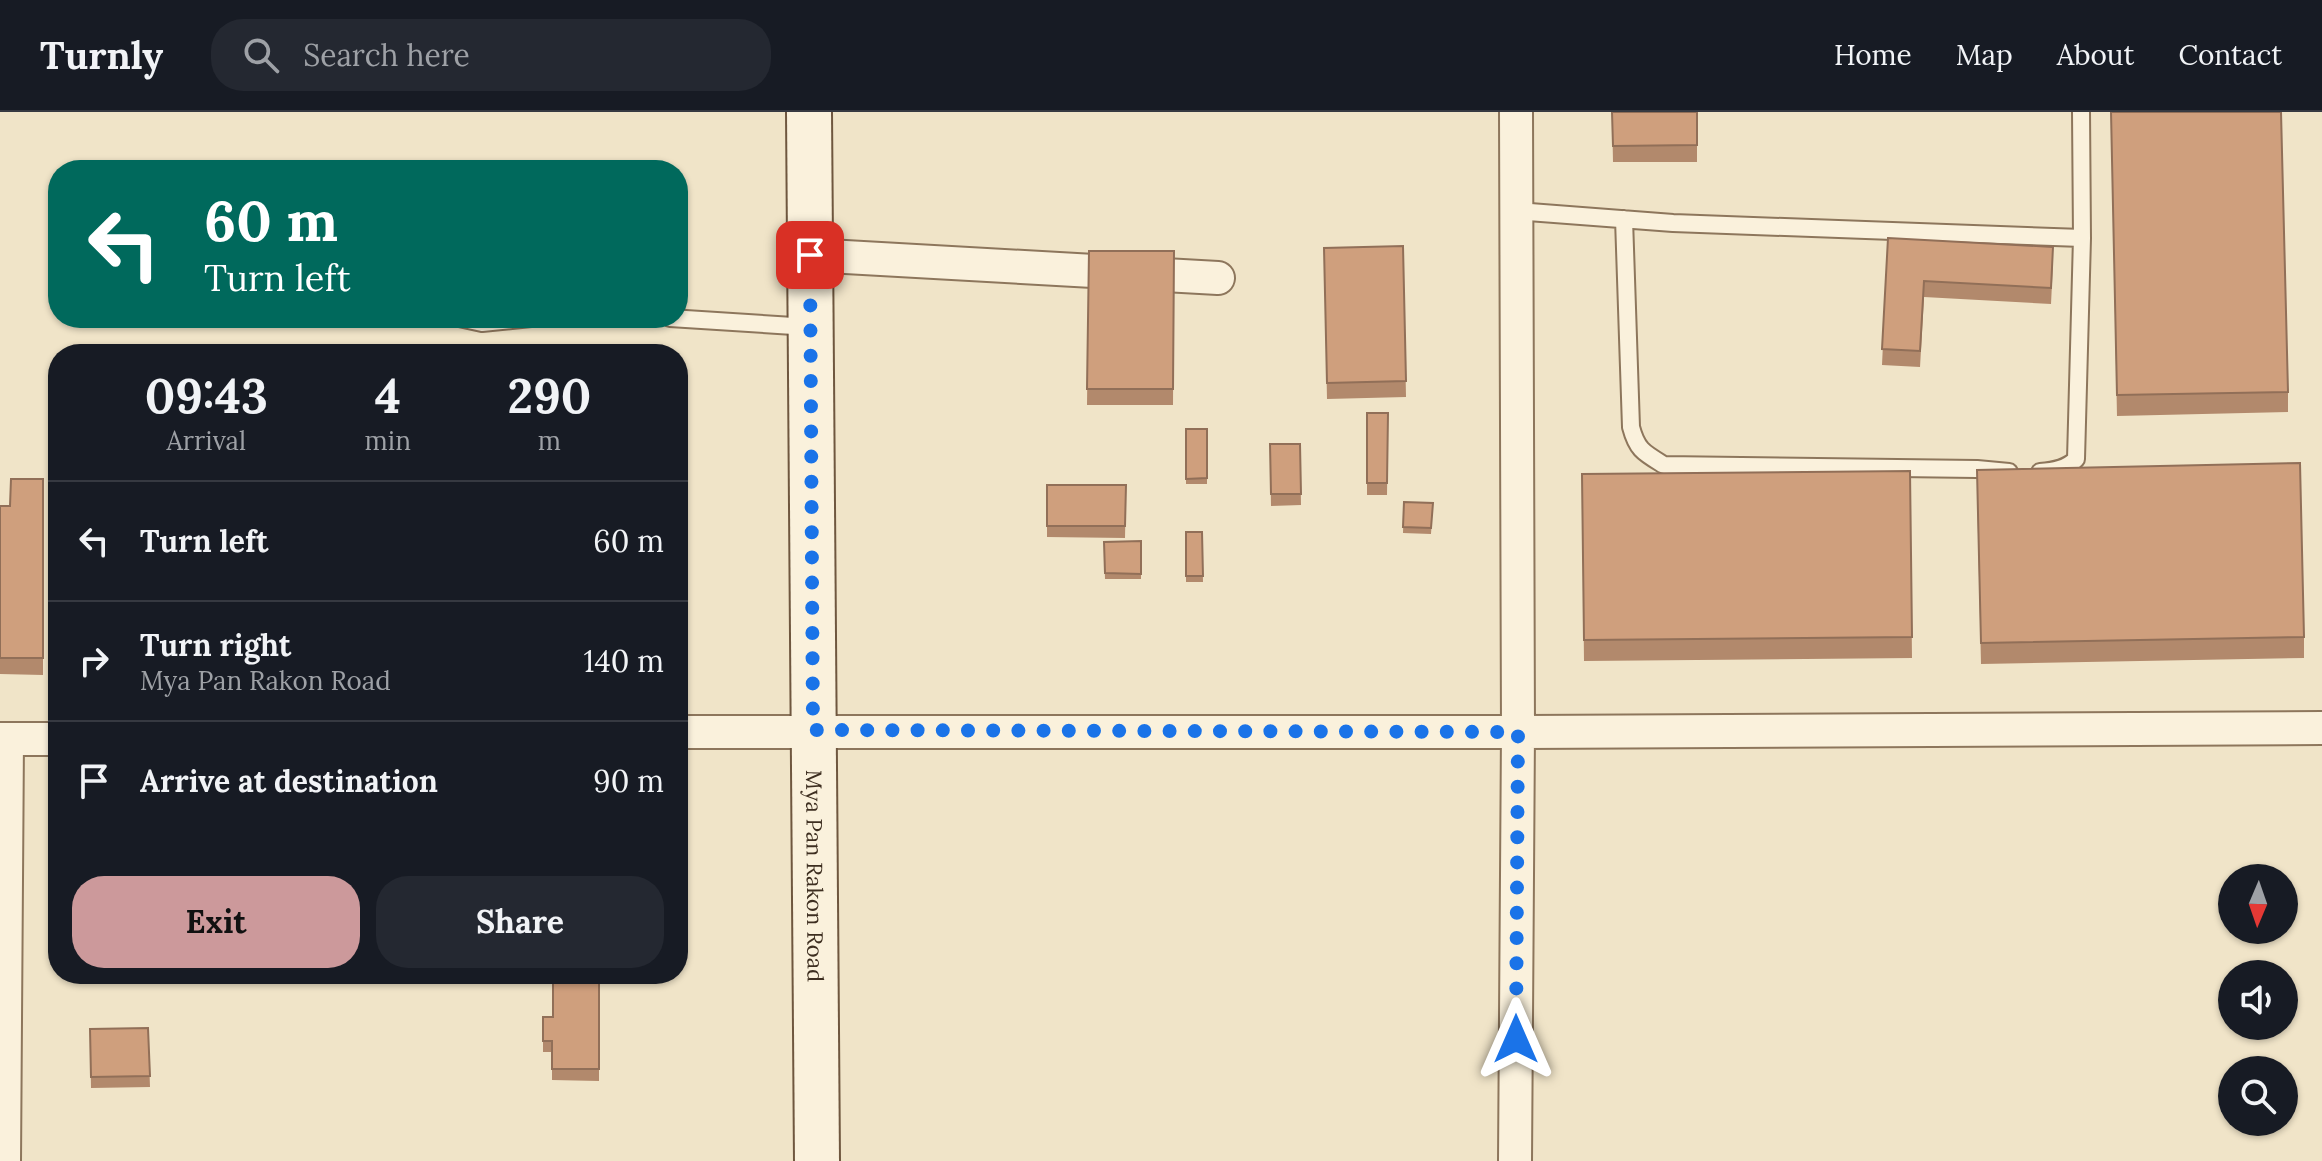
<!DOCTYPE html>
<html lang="en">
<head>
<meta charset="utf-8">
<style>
	:root { --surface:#171b24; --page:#242831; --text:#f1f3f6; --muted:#9ea1a6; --line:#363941; --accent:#cc999b }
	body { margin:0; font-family:Lora,serif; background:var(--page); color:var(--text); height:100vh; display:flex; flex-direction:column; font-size:30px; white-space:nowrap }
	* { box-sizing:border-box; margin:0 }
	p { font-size:26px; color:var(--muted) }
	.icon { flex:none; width:44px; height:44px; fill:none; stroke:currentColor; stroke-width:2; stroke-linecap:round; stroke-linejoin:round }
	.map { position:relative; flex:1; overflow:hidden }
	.side { position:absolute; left:48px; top:232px; width:640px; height:640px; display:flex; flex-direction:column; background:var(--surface); border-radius:32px; box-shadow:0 2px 6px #0004 }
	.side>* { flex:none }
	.hud { position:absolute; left:48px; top:48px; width:640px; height:168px; border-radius:32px; box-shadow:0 2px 6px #0004; background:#00695c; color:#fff; overflow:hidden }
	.needle { width:52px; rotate:182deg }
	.fabs { position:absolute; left:2218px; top:752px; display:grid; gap:16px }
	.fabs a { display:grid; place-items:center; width:80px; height:80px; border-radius:50%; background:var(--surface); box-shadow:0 2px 6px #0004; font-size:40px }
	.pin { position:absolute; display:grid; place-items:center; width:68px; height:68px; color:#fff; margin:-34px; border-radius:16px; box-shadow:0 4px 12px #0006 }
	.me { position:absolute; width:88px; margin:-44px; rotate:0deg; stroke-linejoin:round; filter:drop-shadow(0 0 6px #0008) }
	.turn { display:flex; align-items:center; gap:28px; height:168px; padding:0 24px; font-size:36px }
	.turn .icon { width:104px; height:104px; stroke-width:2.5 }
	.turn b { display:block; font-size:56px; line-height:68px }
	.eta { display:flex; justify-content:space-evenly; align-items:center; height:136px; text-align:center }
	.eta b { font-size:48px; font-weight:700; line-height:56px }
	.action { display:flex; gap:16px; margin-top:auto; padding:16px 24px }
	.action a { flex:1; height:92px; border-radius:32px; background:var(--accent); color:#111; font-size:32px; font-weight:700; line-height:92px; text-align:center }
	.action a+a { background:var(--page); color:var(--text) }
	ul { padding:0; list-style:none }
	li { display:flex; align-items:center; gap:24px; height:120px; padding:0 24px; border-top:2px solid var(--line) }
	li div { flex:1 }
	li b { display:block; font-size:30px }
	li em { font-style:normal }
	header { display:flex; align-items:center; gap:48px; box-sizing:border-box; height:112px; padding:0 40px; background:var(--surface); border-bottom:2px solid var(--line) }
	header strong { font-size:38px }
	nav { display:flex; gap:44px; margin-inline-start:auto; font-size:28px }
	.search { width:560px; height:72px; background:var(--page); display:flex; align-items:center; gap:20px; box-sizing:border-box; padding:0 28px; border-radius:32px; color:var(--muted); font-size:30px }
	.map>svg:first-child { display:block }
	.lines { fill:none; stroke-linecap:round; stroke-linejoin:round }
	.lane-casing { stroke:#8d765c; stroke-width:20 }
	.street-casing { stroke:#8d765c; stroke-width:36 }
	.secondary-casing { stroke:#6f573f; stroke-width:48 }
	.lane { stroke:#faf1dc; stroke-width:16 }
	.street { stroke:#faf1dc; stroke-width:32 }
	.secondary { stroke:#faf1dc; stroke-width:44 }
	.wall { fill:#b2896c }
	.building { fill:#cf9f7d; stroke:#916f58; stroke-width:2 }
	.route { stroke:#1a73e8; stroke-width:14; stroke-dasharray:0 25.2 }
	.labels { text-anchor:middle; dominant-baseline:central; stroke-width:8; stroke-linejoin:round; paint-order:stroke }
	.street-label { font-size:22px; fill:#3d2e20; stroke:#f7eed8 }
</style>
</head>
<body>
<header>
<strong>Turnly</strong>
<div class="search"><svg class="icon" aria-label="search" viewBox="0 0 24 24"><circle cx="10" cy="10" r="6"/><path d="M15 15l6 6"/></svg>Search here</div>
<nav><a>Home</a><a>Map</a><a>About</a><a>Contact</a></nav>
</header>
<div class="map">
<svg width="2322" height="1049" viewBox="0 0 2322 1049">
	<rect width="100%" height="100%" fill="#f0e4c8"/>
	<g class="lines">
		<defs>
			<path id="lane" d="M1516,99L1673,111L2082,126
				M1624,107L1631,315C1637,338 1644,341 1664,353L1977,357L2009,360
				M459,206L482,211L531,206
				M670,206L809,215
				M2040,360C2053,359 2067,357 2076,347L2082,126L2081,0"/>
			<path id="street" d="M810,143L1218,166
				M678,620H1518L2322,616
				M0,627H58
				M4,1049L7,627
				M1515,1049L1518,620L1516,0"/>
			<g id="secondary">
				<path id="s1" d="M809,0L817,1049"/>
			</g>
		</defs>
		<!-- lane casing -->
		<use href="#lane" class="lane-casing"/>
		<!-- street casing -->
		<use href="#street" class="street-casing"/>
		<!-- secondary casing -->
		<use href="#secondary" class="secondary-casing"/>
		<!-- lane -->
		<use href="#lane" class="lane"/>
		<!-- street -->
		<use href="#street" class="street"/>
		<!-- secondary -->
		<use href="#secondary" class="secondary"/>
	</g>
	<!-- wall -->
	<path class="wall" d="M1612,0H1697V50H1613Z
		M2111,0L2288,280V300L2117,304Z
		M1888,126L2053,151L2051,192L1924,185L1920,255L1882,253Z
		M1403,134L1406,285L1327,287L1324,136Z
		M1089,139H1174L1173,293H1087Z
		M1367,301H1388L1387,383H1367Z
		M1186,317H1207V372H1186Z
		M1270,332H1300L1301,393L1271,394Z
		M1910,359L1912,546L1584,549L1582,362Z
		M43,367V563L0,562V394H10Z
		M1047,373H1126L1125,426L1047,425Z
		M1977,379L2304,525V546L1981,552Z
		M1404,390L1433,391L1431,422L1403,421Z
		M1186,420H1202L1203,470H1186Z
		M1141,429V467H1105L1104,430Z
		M54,537H58V563H54Z
		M599,871V969L552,968V940H543V905H553Z
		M148,916L150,975L91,976L90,917Z"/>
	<!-- building -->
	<path class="building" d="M1612,0H1697V33L1613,34Z
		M2111,0H2281L2288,280L2117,283Z
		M1888,126L2053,135L2051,176L1924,169L1920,239L1882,237Z
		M1403,134L1406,269L1327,271L1324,136Z
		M1089,139H1174L1173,277H1087Z
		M1367,301H1388L1387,371H1367Z
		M1186,317H1207V366L1186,367Z
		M1270,332H1300L1301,382H1271Z
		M2300,351L2304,525L1981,531L1977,358Z
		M1910,359L1912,525L1584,528L1582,362Z
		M11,367H43V546H0V394H10Z
		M1047,373H1126L1125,414H1047Z
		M1404,390L1433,391L1431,416L1403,415Z
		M1186,420H1202L1203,464H1186Z
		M1141,429V462L1105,461L1104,430Z
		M54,537H58V557H54Z
		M553,870L599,871V957H552V929H543V905H553Z
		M148,916L150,964L91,965L90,917Z"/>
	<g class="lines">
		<!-- route -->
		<path class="route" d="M810,143L813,618L1518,620L1516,927"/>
	</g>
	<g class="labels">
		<!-- street labels -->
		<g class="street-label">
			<text stroke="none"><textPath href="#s1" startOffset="764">Mya Pan Rakon Road</textPath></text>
		</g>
	</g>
</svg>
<div class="fabs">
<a><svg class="needle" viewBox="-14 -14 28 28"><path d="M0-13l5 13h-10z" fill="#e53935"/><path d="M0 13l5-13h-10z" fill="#9ea1a6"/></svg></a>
<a><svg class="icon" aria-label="sound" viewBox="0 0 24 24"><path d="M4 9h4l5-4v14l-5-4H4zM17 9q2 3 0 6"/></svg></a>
<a><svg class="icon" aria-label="search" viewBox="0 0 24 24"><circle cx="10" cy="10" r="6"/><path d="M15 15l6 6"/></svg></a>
</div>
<div class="pin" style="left:810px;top:143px;background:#d93025"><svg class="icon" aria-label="arrive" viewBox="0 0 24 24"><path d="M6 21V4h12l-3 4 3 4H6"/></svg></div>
<svg class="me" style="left:1516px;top:927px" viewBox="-20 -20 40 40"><path d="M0-17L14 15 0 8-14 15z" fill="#1a73e8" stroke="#fff" stroke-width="4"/></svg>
<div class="hud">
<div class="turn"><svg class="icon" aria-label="left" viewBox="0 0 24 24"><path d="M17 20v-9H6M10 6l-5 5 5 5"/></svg><div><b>60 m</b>Turn left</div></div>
</div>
<section class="side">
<div class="eta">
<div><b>09:43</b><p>Arrival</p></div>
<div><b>4</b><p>min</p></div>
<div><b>290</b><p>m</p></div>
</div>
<ul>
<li><svg class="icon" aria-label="left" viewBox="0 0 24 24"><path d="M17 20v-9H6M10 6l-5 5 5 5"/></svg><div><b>Turn left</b></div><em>60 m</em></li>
<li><svg class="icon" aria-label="right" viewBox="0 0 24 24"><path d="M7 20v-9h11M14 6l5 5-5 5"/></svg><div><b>Turn right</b><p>Mya Pan Rakon Road</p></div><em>140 m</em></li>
<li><svg class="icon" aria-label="arrive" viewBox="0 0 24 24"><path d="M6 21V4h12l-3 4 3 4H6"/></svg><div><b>Arrive at destination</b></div><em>90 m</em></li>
</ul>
<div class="action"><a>Exit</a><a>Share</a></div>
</section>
</div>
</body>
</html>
